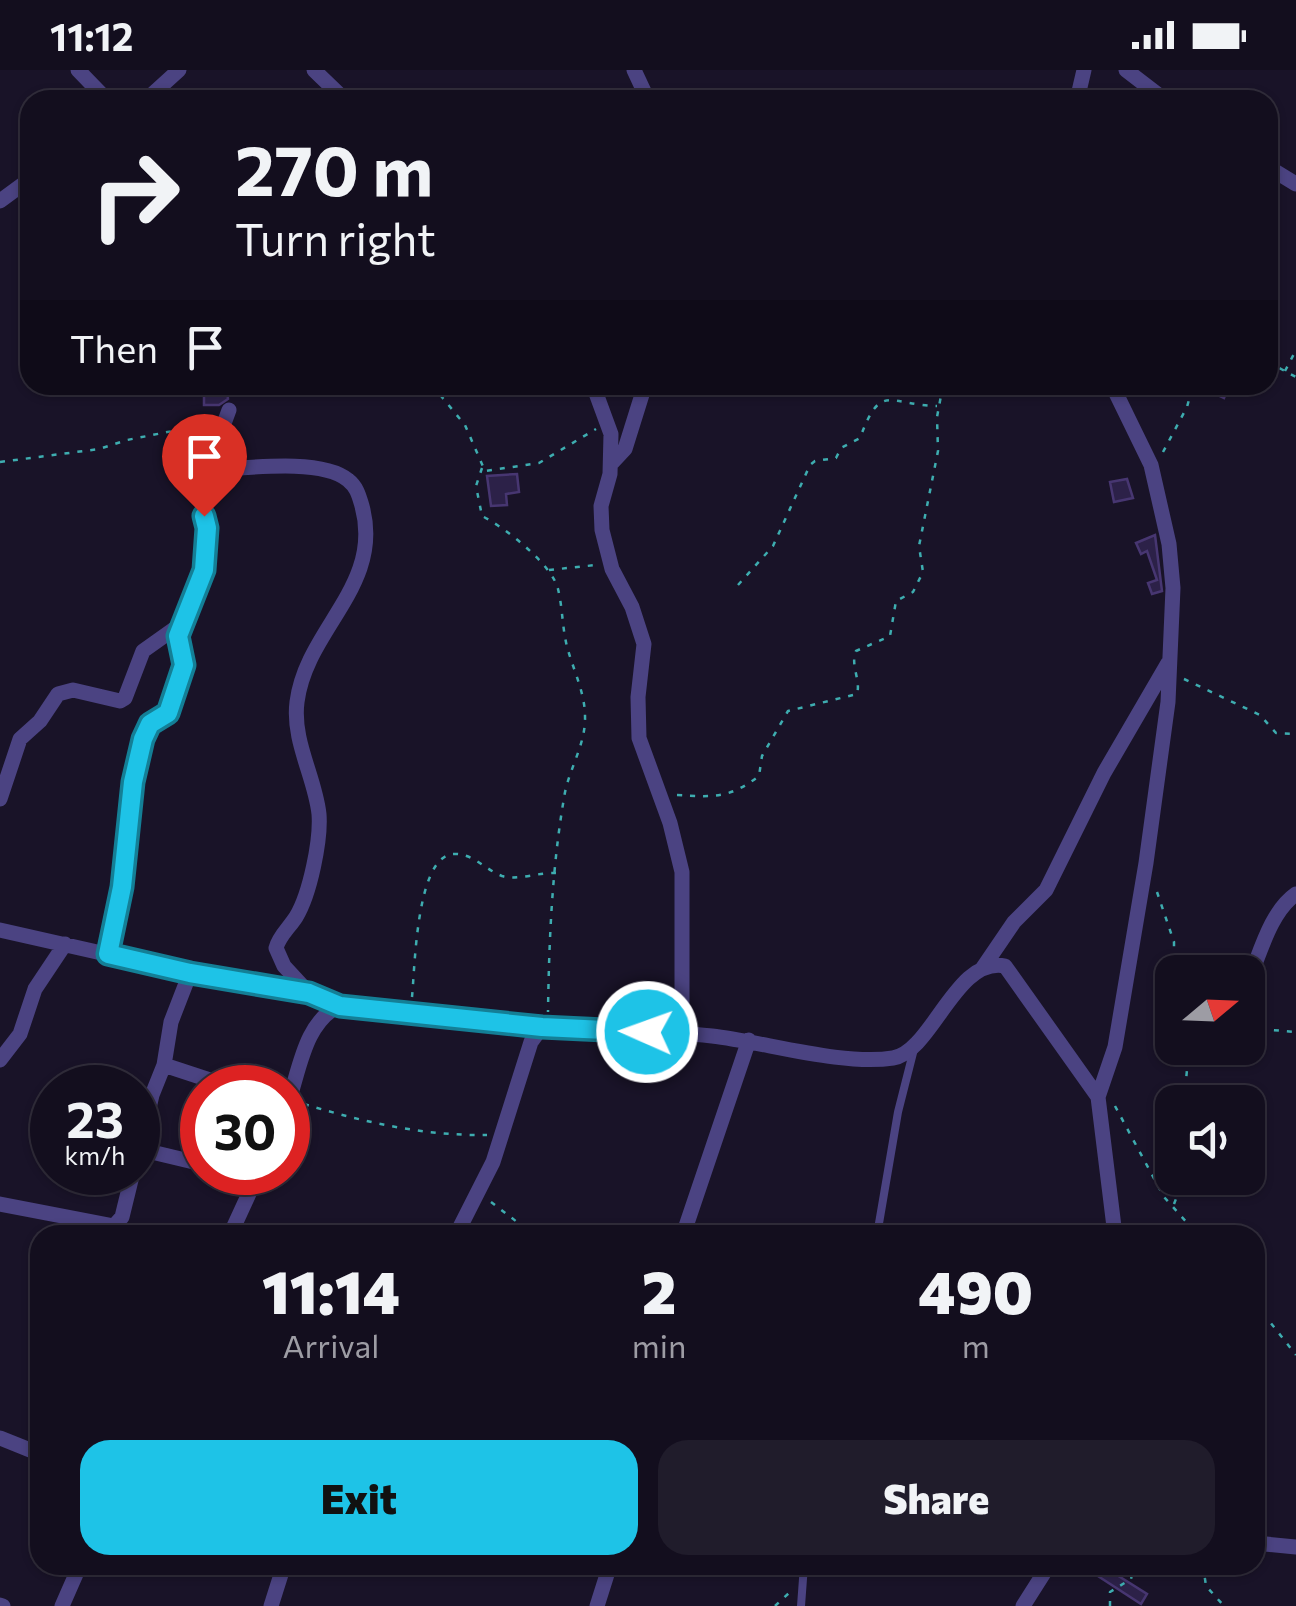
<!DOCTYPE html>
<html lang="en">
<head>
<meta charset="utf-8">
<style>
	:root { --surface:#130e1e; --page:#201c2b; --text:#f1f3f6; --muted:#9d9ca4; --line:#322e3c; --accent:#1ec3e7 }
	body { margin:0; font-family:Commissioner,sans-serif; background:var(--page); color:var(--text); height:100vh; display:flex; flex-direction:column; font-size:38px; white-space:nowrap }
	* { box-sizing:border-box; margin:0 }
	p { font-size:32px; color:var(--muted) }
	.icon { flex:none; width:55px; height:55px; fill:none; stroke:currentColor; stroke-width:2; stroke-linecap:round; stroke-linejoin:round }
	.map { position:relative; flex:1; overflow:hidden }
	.side { position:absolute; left:30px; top:1155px; width:1235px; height:350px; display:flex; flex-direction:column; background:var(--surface); border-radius:30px; box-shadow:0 2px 8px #0004,0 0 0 2px var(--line) }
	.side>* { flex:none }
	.banner { position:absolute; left:20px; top:20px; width:1258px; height:305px; border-radius:30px; box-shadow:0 2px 8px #0004,0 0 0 2px var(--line); background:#130e1e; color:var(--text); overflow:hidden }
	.needle { width:65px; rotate:71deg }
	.buttons { position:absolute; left:1155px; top:885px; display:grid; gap:20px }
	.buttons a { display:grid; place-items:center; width:110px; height:110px; border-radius:20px; background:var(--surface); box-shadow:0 2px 8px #0004,0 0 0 2px var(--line); font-size:50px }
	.speed { position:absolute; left:30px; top:995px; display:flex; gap:20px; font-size:50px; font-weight:700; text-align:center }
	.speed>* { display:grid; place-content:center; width:130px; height:130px; border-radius:50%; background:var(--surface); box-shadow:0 2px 8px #0004,0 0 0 2px var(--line); line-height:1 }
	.speed small { font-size:25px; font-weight:400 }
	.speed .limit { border:15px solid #d22; background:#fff; color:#111 }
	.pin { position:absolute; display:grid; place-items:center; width:85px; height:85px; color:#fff; margin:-102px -42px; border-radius:50% 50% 50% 0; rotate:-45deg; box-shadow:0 0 10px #0007 }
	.pin .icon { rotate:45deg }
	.me { position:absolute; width:110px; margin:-55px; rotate:272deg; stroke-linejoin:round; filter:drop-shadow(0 0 8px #0008) }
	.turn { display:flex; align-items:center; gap:35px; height:210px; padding:0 50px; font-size:45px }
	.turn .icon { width:130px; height:130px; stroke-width:2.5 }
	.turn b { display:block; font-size:70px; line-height:85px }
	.then { display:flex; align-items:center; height:95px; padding:0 50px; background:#0003; gap:20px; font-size:38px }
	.eta { display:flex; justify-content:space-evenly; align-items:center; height:170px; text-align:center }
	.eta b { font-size:60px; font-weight:800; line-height:70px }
	.button { display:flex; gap:20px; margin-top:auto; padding:20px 50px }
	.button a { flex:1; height:115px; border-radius:30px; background:var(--accent); color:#111; font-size:40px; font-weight:800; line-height:115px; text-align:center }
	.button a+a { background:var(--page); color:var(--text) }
	.status { display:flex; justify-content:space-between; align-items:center; height:70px; padding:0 50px; background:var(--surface); direction:ltr }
	.status svg { height:28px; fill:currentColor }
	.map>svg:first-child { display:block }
	.building { fill:#2c2148; stroke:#473671; stroke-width:2.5 }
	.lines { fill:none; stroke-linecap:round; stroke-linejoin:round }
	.path { stroke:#3eadb0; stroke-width:2.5; stroke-dasharray:5 8; stroke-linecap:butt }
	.service { stroke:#4b4382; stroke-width:8 }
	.minor { stroke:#4b4382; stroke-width:15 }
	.route-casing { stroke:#147f96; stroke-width:25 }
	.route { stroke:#1ec3e7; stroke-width:18 }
</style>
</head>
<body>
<div class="status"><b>11:12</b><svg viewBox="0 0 49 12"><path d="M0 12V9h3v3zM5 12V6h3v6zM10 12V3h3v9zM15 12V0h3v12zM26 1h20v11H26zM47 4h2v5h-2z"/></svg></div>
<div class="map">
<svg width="1296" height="1536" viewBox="0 0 1296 1536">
	<rect width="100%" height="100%" fill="#191328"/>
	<!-- building -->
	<path class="building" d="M1197,315H1222L1228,318L1224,328Z
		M204,320H227L228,329L219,335H204Z
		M517,404L519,422L506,424L507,435L491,436L487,406Z
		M1127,409L1133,428L1114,432L1110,412Z
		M1155,465L1162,521L1152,524L1148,513L1157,510L1147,481L1141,484L1136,473Z
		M1081,1495H1101L1147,1524L1141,1534Z"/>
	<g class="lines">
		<!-- path -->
		<path class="path" d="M26,129L30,138
			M1268,292L1296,307
			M1285,301L1296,280
			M432,315L465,355L485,401L539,393L596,359
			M233,325L242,315
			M1163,382L1187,337L1193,315
			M0,392L99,379L127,370L188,358L213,343
			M482,398L476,416L482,446C504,457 552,494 558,519C563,539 562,560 568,580C574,601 585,624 585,646C586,675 568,700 564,728C552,798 549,871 548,942
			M549,500L596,495
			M738,515L773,476L810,395L815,391L836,388L841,378L860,368C881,311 889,335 937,336
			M1184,609L1260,645L1276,663L1296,664
			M677,725C713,727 729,729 759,706L762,686L788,641L857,624C861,610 850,595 856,581L890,566L896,531L913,522L923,502L919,476L938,381L937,347L943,315
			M1157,822L1174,872V902
			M412,927C415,898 416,787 453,784C473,783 484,799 502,806C517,811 539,802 556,803
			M1248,958L1296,962
			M1184,1032L1189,978
			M304,1034C363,1052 424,1066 487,1065
			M1115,1036L1164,1127L1198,1165
			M491,1132L534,1165
			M1174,1134L1184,1108
			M1255,1233L1296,1285
			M1203,1495L1206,1516L1224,1536
			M775,1536L789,1523
			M1110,1536V1522L1131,1509L1134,1495"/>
		<!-- service -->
		<path class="service" d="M877,1165L898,1042L914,979
			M801,1536L804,1495"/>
		<!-- minor -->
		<path class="minor" d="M78,0L107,30
			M314,0L345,30
			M634,0L648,30
			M1126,0L1165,30
			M146,30L179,0
			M1077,30L1084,0
			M1268,97L1296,114
			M0,131L30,109
			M593,315L611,364L610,404L601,436L602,460L612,499L632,537L644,574L638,627L639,668L670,753L682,802V963
			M1112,315L1151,395L1169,474L1173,518L1168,632L1146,793L1115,977L1098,1027L1115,1165
			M611,394L625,379L645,315
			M214,400C247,398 322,388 348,410C357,417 359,426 362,436C384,516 306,559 297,632C292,671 315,707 319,744C321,770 310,824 296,847C289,858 279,866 276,878L284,896L309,923
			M0,729L20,669L40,651L58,624L73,620L120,631L125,628L143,581L181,554
			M0,860L190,903L309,923L340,935C408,943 476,953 544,957C600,961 656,960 712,966C764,972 843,996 893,988C932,982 956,886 1005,896L1098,1027
			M108,884L122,817L133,712L143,669L150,654L167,643L184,595L178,566L204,500L207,458L203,431L214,400L218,370L229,340
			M982,899L1014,852L1046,820L1104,703L1168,593
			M1248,912C1260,884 1270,842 1296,824
			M0,990L20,964L35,919L65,874
			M164,995L234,1018
			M288,1033C300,999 304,953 340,935
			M139,1079L202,1094
			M138,1085L152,1025L164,995L171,952L190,903
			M0,1134L114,1156L122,1147L133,1102
			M230,1165L259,1102
			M456,1165L493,1092L531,972L542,957
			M683,1165L749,970
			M0,1368L40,1384
			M1255,1473L1296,1477
			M0,1535L3,1536
			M62,1536L80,1495
			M271,1536L284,1495
			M597,1536L610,1495
			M1023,1536L1049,1495"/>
	</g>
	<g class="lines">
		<defs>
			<path id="route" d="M204,446L207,458L204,500L178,566L184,595L168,643L150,654L143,669L133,712L122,817L108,884L190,903L309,923L340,936L542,957L647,962"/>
		</defs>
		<!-- route casing -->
		<use href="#route" class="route-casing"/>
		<!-- route -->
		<use href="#route" class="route"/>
	</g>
</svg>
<div class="buttons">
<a><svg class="needle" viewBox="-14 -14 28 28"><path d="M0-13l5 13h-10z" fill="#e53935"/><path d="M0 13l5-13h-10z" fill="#9d9ca4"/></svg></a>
<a><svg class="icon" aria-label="sound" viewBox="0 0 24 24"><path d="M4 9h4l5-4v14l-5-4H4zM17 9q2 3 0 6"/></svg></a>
</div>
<div class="speed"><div>23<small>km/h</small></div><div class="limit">30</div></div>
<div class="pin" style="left:204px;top:446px;background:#d93025"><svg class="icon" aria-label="arrive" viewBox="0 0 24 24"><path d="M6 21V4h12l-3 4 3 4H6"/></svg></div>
<svg class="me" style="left:647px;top:962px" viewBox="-20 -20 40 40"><circle r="17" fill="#1ec3e7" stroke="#fff" stroke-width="3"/><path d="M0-11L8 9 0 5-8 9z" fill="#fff"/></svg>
<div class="banner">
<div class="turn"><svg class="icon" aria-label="right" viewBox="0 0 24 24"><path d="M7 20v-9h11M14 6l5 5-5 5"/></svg><div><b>270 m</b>Turn right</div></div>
<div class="then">Then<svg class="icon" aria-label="arrive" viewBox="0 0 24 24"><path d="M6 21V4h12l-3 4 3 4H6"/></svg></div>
</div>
<section class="side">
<div class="eta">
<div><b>11:14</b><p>Arrival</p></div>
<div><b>2</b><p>min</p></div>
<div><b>490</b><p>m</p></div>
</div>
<div class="button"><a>Exit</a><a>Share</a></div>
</section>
</div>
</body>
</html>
